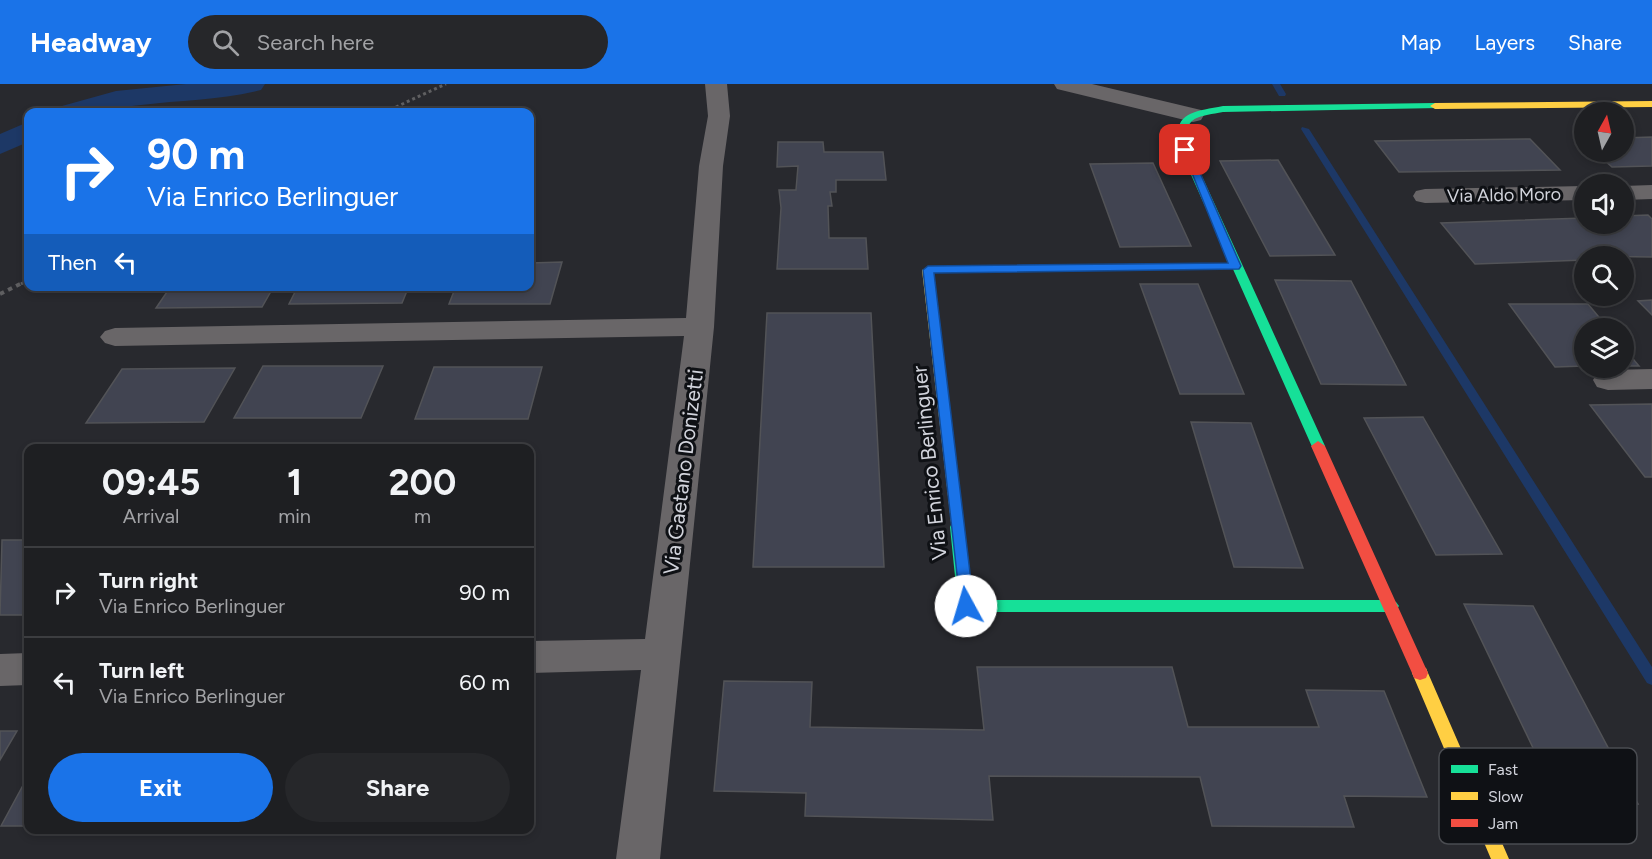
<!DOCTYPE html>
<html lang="en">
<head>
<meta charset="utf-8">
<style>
	:root { --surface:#1e1f22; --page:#26272a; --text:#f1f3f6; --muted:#a1a2a5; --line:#3c3d40; --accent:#1a73e8 }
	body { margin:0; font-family:Figtree,sans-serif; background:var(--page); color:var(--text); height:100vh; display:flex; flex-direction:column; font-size:22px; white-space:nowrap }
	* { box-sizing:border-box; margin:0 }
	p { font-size:20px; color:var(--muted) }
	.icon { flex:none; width:33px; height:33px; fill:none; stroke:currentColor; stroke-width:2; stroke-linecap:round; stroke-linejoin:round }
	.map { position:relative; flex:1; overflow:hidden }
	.details { position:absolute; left:24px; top:360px; width:510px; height:390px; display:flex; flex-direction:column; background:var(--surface); border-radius:12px; box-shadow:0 3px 9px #0003,0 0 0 2px var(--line) }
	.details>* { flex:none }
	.banner { position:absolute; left:24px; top:24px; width:510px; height:183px; border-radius:12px; box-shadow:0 3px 9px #0003,0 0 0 2px var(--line); background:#1a73e8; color:#fff; overflow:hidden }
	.needle { width:39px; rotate:8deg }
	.fabs { position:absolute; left:1574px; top:18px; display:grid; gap:12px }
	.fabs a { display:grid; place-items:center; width:60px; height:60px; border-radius:50%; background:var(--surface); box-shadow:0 3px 9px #0003,0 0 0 2px var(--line); font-size:30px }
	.pin { position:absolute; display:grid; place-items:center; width:51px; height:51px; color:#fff; margin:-26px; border-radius:12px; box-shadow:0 3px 9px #0006 }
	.me { position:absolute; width:66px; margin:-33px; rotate:354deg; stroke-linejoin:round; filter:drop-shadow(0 0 4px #0008) }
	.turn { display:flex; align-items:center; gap:21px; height:126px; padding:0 24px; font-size:27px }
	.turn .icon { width:78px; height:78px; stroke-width:2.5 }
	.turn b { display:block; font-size:42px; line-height:51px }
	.then { display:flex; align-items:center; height:57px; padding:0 24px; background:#0003; gap:12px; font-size:22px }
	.eta { display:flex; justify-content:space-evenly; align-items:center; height:102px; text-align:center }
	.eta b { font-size:36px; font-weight:700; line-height:42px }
	.action { display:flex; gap:12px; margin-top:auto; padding:12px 24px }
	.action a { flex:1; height:69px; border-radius:36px; background:var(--accent); color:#fff; font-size:24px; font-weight:700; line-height:69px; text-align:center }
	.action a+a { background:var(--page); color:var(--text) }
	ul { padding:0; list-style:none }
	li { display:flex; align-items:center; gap:18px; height:90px; padding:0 24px; border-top:2px solid var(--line) }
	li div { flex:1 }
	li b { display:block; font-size:22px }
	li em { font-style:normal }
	header { display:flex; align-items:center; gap:36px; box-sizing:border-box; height:84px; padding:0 30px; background:var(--accent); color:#fff }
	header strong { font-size:28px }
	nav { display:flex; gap:33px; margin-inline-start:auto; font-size:21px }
	.search { width:420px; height:54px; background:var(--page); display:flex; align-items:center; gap:15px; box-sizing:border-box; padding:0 21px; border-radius:33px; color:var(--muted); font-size:22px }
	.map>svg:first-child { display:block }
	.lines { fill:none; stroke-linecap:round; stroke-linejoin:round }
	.stream { fill:#1d3866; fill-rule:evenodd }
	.canal { fill:#1d3866; fill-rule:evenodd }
	.building { fill:#414451; stroke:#525357; stroke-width:1.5 }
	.path-far1 { stroke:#5f5f61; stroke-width:3; stroke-dasharray:3 3; stroke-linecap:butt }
	.path { stroke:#5f5f61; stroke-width:4; stroke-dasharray:4.5 4.5; stroke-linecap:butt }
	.street { fill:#696668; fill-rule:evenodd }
	.fast { fill:#16e098; fill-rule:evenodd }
	.slow { fill:#ffcf43; fill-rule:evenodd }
	.jam { fill:#f24e42; fill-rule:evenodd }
	.route { fill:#1a73e8; stroke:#114b97; stroke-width:1.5 }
	.labels { text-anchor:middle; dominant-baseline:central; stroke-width:6; stroke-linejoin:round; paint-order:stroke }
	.far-street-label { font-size:18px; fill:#d2d4dc; stroke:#0f1115 }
	.street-label { font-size:21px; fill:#d2d4dc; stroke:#0f1115 }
	.key { fill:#0f1115; stroke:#4a4c51; stroke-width:1.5 }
	.key-label { font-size:16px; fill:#d2d4dc }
</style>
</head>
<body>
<header>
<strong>Headway</strong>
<div class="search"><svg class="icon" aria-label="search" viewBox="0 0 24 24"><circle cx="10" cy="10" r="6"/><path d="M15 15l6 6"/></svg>Search here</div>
<nav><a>Map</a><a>Layers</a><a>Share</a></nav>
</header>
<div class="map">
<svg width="1652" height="775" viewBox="0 0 1652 775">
	<rect width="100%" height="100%" fill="#28292e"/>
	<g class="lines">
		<!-- stream -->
		<path class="stream" d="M1272,0H1280L1286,10L1285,12H1279Z
			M1302,43L1309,45L1652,583V601L1647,599L1301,45Z"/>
		<!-- canal -->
		<path class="canal" d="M186,0H265L261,6C221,16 181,16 141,21C112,24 86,31 58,28L62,22L116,7Z
			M28,38V58L0,70V50Z"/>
	</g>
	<!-- building -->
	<path class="building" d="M1652,53V82L1612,83L1595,68H1623V54Z
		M1530,55L1560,86L1399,88L1375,57Z
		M778,58H823L824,68H883L886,96H836V108H830L832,122H828L829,154H866L868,185H777L781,124L779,106H796L798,82L777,83Z
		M1278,76L1335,171L1270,172L1220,77Z
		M1153,79L1191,162L1120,163L1090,80Z
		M1648,131L1652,135V173L1584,172V176L1475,180L1441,139L1584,134V140H1623V132Z
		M562,178L550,220H449L456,202H530V179Z
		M1275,196L1351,197L1406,301L1321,300Z
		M1140,200H1198L1244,310H1180Z
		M171,202H274L262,223L156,224Z
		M298,202H409L402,219L289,220Z
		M1652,216V231L1638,217Z
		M1509,220H1588L1608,244H1584V282L1555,283Z
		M767,229H871L884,483H753Z
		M1623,263L1639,282H1623Z
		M263,282H383L361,334H234Z
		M434,283H542L528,335H415Z
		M235,284L204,338L86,339L122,285Z
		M1652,320V393H1645L1590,321Z
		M1423,333L1502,470L1436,471L1364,334Z
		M1191,338L1251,339L1303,484L1234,483Z
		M2,456H28V531H0Z
		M1464,520L1533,522L1638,720L1559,718Z
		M977,583H1172L1188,643H1319L1306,606L1384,607L1427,713L1344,712L1354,743L1212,742L1200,693L989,692L993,736L805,732L806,709L714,707L724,597L812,598L810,643L984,646Z
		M0,647H17L0,676Z
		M28,692V742H1Z"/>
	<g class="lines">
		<!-- path-far1 -->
		<path class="path-far1" d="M385,28L446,0
			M21,200L28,196"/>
		<!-- path -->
		<path class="path" d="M0,210L24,198"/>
		<!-- street -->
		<path class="street" d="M705,0H727L730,32L723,82L714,243L660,775H616L641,586L530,589V557L645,555L684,252L115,262L105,259L100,253L105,247L115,244L686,234L699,82L708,32Z
			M1054,0H1092L1201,26L1204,31L1201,36L1193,38L1057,5Z
			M1652,101V115L1623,116V102Z
			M1584,102V116L1425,119L1416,117L1413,112L1416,107L1425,105Z
			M1652,285V305L1608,306L1597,303L1593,296L1597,289L1608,286Z
			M28,569V601L0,602V570Z"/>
		<!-- fast -->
		<path class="fast" d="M1435,19L1440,22L1438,24L1223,28C1195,33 1181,33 1190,66L1325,362L1318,367L1313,365L1180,66C1171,28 1192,28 1223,22Z
			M957,438L962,439L964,443L973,516H1391L1396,518L1399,522L1396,526L1391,528H966L961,526L958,522L950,443L952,439Z"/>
		<!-- slow -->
		<path class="slow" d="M1652,17V23L1435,25L1430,22L1435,19Z
			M1050,181L1056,184L1054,186L934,189L964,443L962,447H952L922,186L928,183Z
			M1420,582L1426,584L1428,589L1509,775H1491L1412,589L1414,584Z"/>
		<!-- jam -->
		<path class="jam" d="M1235,179L1239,180V184L1050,187L1044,184L1050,181Z
			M1318,357L1325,362L1428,589L1426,594L1420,596L1414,594L1412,589L1311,362Z"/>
	</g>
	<!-- route -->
	<path class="route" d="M1182,64L1190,66L1241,182L1239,185L934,189L974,522L966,528L961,526L923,186L928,182L1228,179Z"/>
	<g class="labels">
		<!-- far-street labels -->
		<g class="far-street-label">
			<text transform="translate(1504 111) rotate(-1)">Via Aldo Moro</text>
		</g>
		<!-- street labels -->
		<g class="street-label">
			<text transform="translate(929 379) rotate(-96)">Via Enrico Berlinguer</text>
			<text transform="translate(683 388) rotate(-83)">Via Gaetano Donizetti</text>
		</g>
	</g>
	<!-- legend -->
	<rect x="1439" y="664" width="198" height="96" rx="9" class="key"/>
	<rect x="1451" y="681" width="27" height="8" fill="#16e098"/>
	<rect x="1451" y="708" width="27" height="8" fill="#ffcf43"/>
	<rect x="1451" y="735" width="27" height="8" fill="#f24e42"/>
	<g class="key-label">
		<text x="1488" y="691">Fast</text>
		<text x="1488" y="718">Slow</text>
		<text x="1488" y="745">Jam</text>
	</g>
</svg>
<div class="fabs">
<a><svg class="needle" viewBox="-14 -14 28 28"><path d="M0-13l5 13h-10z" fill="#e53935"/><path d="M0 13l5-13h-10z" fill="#a1a2a5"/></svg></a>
<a><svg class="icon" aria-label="sound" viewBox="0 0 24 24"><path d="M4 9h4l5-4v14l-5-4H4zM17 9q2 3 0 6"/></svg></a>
<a><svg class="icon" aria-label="search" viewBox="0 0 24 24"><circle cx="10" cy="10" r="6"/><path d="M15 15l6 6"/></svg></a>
<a><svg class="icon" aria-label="layers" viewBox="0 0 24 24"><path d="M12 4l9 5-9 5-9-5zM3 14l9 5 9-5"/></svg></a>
</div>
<div class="pin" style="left:1185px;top:66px;background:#d93025"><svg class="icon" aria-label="arrive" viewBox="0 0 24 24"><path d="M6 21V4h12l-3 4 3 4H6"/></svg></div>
<svg class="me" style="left:966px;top:522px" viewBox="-20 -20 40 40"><circle r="19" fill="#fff"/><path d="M0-13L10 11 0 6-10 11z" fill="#1a73e8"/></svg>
<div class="banner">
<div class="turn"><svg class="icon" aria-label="right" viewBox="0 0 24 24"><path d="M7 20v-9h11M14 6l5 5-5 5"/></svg><div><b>90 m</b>Via Enrico Berlinguer</div></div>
<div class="then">Then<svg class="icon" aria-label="left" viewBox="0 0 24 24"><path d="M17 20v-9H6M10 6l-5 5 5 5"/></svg></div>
</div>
<section class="details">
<div class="eta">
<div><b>09:45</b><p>Arrival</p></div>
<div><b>1</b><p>min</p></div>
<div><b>200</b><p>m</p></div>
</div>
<ul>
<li><svg class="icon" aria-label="right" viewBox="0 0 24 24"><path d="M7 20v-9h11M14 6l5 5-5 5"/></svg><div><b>Turn right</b><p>Via Enrico Berlinguer</p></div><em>90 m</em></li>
<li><svg class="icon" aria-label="left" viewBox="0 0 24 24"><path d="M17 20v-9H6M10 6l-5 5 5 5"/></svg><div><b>Turn left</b><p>Via Enrico Berlinguer</p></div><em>60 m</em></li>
</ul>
<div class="action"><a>Exit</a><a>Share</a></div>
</section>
</div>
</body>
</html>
